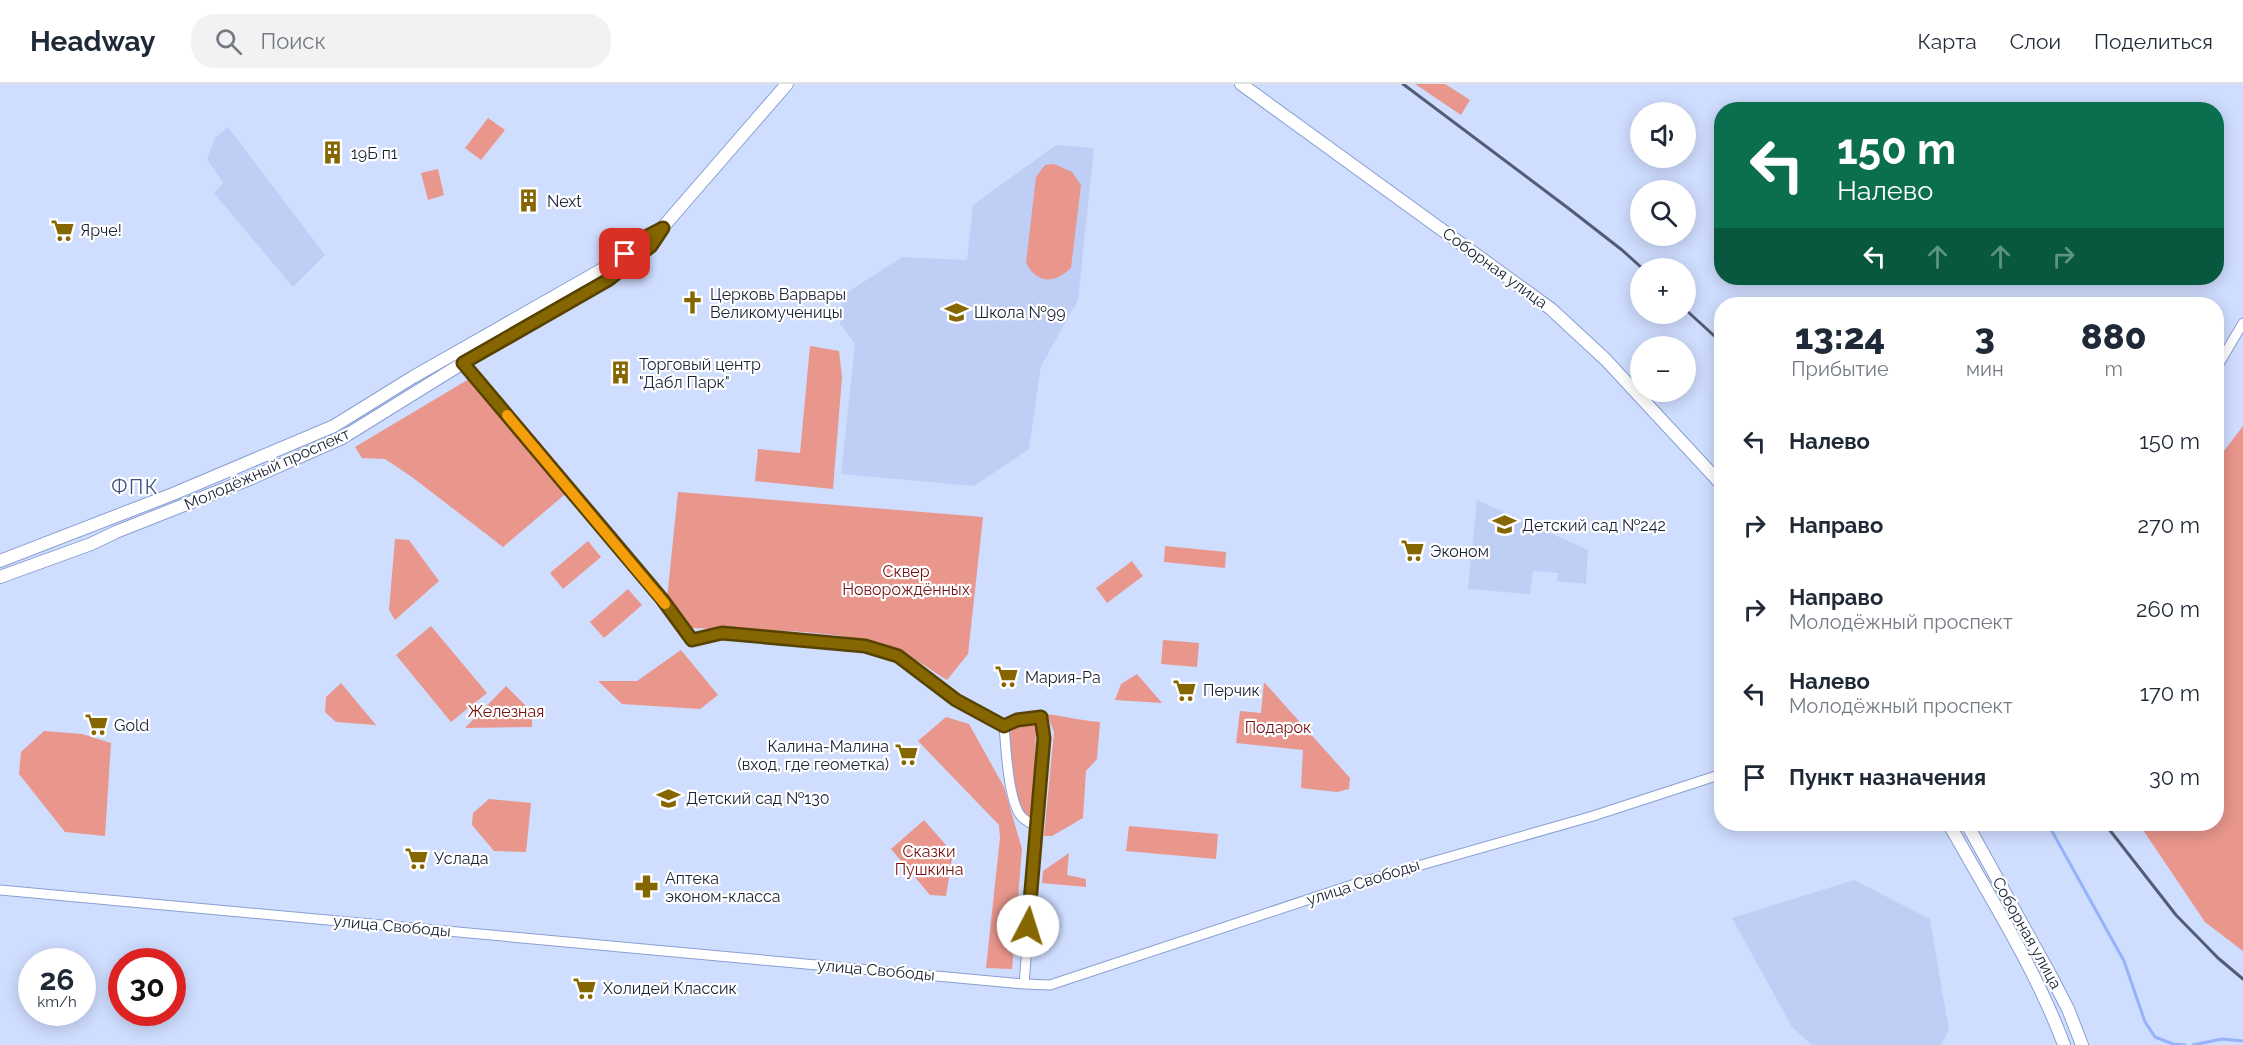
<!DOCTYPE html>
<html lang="ru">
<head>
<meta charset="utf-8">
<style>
	:root { --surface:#fff; --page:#f2f2f3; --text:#1f2937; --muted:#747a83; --line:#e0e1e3 }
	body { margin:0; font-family:Raleway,sans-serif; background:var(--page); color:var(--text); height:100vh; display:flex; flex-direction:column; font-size:22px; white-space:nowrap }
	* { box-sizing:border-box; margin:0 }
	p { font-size:20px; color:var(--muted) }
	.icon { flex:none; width:33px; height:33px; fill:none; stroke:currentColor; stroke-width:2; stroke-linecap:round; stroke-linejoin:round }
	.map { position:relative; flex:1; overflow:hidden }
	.side { position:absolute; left:1714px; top:213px; width:510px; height:534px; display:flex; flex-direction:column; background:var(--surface); border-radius:24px; box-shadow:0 3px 15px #0003 }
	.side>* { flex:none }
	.guide { position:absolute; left:1714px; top:18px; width:510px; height:183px; border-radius:24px; box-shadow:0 3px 15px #0003; background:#0b6e4f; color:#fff; overflow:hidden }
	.buttons { position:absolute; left:1630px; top:18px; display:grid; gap:12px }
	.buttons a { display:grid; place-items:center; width:66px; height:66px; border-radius:50%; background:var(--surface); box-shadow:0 3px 15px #0003; font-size:30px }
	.speed { position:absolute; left:18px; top:864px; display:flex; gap:12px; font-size:30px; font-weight:700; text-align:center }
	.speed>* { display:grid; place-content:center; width:78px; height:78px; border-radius:50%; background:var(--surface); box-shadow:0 3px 15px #0003; line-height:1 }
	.speed small { font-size:15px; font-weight:400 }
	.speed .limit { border:9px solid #d22; background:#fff; color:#111 }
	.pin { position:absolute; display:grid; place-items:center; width:51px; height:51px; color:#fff; margin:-26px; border-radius:12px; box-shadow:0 3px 9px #0006 }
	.me { position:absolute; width:66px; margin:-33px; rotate:5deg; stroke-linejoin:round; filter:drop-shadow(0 0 4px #0008) }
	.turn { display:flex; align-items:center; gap:21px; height:126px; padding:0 24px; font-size:27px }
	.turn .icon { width:78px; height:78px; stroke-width:2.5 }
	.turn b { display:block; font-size:42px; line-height:51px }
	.lanes { display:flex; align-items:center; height:57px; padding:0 24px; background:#0003; justify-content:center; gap:30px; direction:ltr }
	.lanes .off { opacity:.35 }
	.eta { display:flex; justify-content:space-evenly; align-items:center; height:102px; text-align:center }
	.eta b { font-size:36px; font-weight:800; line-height:42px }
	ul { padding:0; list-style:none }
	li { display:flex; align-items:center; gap:18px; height:84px; padding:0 24px }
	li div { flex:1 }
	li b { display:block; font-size:22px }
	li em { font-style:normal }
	header { display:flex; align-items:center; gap:36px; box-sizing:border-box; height:84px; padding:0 30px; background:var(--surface); border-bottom:2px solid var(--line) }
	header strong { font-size:28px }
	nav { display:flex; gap:33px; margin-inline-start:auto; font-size:21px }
	.search { width:420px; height:54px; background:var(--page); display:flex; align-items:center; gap:15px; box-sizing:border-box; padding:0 21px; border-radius:24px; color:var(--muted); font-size:22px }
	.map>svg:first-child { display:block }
	.built { fill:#bfcef4 }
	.green { fill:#e9968c }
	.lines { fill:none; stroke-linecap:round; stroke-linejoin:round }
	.stream { stroke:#96b2f8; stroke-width:3 }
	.street-casing { stroke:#899fd3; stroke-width:11 }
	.secondary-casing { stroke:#899fd3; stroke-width:14 }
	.street { stroke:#fff; stroke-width:9 }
	.secondary { stroke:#fff; stroke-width:12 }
	.rail { stroke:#525c75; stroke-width:3 }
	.route-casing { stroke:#574200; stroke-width:15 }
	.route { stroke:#866600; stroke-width:10 }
	.slow { stroke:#f59e0b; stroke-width:10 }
	.labels { text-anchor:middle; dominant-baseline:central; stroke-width:4.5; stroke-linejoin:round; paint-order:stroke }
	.poi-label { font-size:16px; fill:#192135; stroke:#fff; text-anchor:start }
	.street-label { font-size:16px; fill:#192135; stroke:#fff }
	.park-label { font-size:16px; fill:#771212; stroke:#fff }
	.quarter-label { font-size:20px; letter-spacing:1.5px; fill:#3f5180; stroke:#fff }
</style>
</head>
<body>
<header>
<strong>Headway</strong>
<div class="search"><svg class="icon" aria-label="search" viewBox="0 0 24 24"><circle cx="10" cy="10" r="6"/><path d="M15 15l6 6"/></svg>Поиск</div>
<nav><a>Карта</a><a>Слои</a><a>Поделиться</a></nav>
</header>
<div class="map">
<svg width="2243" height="961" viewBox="0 0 2243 961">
	<rect width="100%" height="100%" fill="#cfddff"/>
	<!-- built -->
	<path class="built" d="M228,43L325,171L293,203L214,109L223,99L207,75L215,54Z
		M1056,61L1094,64L1078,216L1041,282L1029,365L974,402L841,390L855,260L840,240L842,212L902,173L967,176L973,121Z
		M1477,416L1588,466L1586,500L1557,497L1558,489L1533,487L1530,510L1468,505Z
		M1854,796L1930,835L1949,946L1941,961H1812L1792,943L1732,834Z"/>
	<!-- green -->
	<path class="green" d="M1415,0H1445L1470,16L1461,31Z
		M488,34L505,46L481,76L465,64Z
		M1054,80L1072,88L1081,101L1071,184C1055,199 1038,201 1026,179L1036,93L1045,81Z
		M438,85L444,111L428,116L421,89Z
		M810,262L839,267L842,293L833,405L755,397L758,365L800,369Z
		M474,292L570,406L503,463L412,393L385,375L362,374L355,363Z
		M2243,342V867L2205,838L2139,740H2217V376Z
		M678,408L983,433L968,570L947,596C932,587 918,576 903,569C849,543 753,547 692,544L667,515Z
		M395,455L409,456L439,497L395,536L389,526Z
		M588,457L601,473L563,505L550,489Z
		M1165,462L1226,468L1225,484L1164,478Z
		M1132,477L1143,492L1107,519L1096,504Z
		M628,505L642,521L604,554L590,538Z
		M431,542L487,609L451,638L396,571Z
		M1163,556L1199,559L1197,583L1161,580Z
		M681,566L718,611L700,625L622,620L598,597H637Z
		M1137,590L1162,619L1115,616L1121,600Z
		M1264,598L1350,694L1349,705L1337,708L1301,704L1303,666L1236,659L1240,627L1261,629Z
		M341,599L376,641L336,638L325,628L326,613Z
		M506,602L532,628V643L465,644Z
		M1047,630C1065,632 1082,637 1100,638L1097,675L1086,687L1083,734L1052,752H1044L1054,648Z
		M946,633L969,640L1004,703L1022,765L1012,885L986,884L1000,754L999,741L918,657Z
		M1036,638V646L1033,736C1029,734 1024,732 1022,728C1011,712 1011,669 1010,649L1019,640Z
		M44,647L82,650L111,659L105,752L65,748L19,690L21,668Z
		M489,715L531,719L526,768L494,767L472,741L473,729Z
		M924,736L953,769L946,812L930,811L891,765Z
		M1129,742L1218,750L1216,775L1126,767Z
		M1069,769L1067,791L1086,795V803L1042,799L1043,787Z"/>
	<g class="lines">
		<!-- stream -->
		<path class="stream" d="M2048,740L2124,877L2145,938L2155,953L2173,960L2185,961
			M2193,961L2222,955L2243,957"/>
		<defs>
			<path id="street" d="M463,279L662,515L692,556L722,549L865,562L898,572L956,616L1004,642
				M2217,283L2243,239
				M1004,642L1017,636L1041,633L1044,654L1024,900
				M1004,642C1006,663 1008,716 1021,732C1024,736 1032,740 1037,743
				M0,806L1024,900L1050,901L1358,799L1593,732L1722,690"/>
			<path id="secondary" d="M1241,0L1551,225L1606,276L1722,401
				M0,477L173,410L334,342L413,293L601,186L642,155L661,145
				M0,493L91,460L116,448L247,396L342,354L463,279L608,196L651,162L663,143L787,0
				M1949,740C1989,812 2035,883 2064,961
				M1967,740L2052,894L2068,925L2082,961"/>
		</defs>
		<!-- street casing -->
		<use href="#street" class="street-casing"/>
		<!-- secondary casing -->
		<use href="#secondary" class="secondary-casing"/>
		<!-- street -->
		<use href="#street" class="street"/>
		<!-- secondary -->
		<use href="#secondary" class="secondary"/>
		<!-- rail -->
		<path class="rail" d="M1403,0L1568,124L1622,166L1642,184
			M1686,226L1722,259
			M2105,740L2176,831L2218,874L2243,895"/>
	</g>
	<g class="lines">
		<defs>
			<path id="route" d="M625,170L642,155L663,144L651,162L608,196L463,279L662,515L692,556L722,549L865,562L898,572L956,616L1004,642L1017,636L1041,633L1044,654L1028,842"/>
		</defs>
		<!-- route casing -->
		<use href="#route" class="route-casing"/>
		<!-- route -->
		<use href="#route" class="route"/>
		<!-- slow -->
		<path class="slow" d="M507,331L665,520"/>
	</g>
	<!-- icons -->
	<defs>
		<symbol id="building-bare" viewBox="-9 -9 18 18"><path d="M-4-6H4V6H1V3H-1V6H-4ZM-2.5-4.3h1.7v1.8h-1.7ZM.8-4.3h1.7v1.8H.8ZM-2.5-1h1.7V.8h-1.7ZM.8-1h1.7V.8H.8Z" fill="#866600" stroke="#fff" stroke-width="2.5" paint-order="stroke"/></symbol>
		<symbol id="supermarket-bare" viewBox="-9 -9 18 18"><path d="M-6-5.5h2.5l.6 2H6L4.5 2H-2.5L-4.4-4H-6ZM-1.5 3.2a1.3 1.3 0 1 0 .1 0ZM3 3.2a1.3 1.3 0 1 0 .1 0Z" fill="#866600" stroke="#fff" stroke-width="2.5" paint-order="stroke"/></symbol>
		<symbol id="church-bare" viewBox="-9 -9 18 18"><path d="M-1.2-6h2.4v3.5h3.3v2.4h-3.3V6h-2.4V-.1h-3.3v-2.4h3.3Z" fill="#866600" stroke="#fff" stroke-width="2.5" paint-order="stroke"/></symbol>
		<symbol id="school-bare" viewBox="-9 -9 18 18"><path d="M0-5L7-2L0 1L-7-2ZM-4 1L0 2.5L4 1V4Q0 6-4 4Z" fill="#866600" stroke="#fff" stroke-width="2.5" paint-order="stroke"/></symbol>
		<symbol id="pharmacy-bare" viewBox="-9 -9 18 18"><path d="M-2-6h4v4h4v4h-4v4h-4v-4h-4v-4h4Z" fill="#866600" stroke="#fff" stroke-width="2.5" paint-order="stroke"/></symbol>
	</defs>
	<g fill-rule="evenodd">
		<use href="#building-bare" x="316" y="52" width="33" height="33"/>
		<use href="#building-bare" x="512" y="100" width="33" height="33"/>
		<use href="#supermarket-bare" x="46" y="130" width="33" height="33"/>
		<use href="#church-bare" x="676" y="202" width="33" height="33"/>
		<use href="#school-bare" x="940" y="212" width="33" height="33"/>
		<use href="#building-bare" x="604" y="272" width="33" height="33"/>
		<use href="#school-bare" x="1488" y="424" width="33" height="33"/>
		<use href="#supermarket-bare" x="1396" y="450" width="33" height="33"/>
		<use href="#supermarket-bare" x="990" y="576" width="33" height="33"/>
		<use href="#supermarket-bare" x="1168" y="590" width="33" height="33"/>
		<use href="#supermarket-bare" x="80" y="624" width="33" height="33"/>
		<use href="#supermarket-bare" x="890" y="654" width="33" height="33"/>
		<use href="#school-bare" x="652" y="698" width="33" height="33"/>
		<use href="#supermarket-bare" x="400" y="758" width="33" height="33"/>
		<use href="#pharmacy-bare" x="630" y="786" width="33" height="33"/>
		<use href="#supermarket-bare" x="568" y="888" width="33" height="33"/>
	</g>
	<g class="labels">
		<!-- poi labels -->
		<g class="poi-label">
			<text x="351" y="69">19Б п1</text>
			<text x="547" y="117">Next</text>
			<text x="80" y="146">Ярче!</text>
			<text x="710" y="210">Церковь Варвары<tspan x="710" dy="18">Великомученицы</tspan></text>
			<text x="974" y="228">Школа №99</text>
			<text x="639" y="280">Торговый центр<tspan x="639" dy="18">"Дабл Парк"</tspan></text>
			<text x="1522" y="441">Детский сад №242</text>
			<text x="1430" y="467">Эконом</text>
			<text x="1025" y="593">Мария-Ра</text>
			<text x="1203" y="606">Перчик</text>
			<text x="114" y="641">Gold</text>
			<text x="889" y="662" text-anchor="end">Калина-Малина<tspan x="889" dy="18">(вход, где геометка)</tspan></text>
			<text x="686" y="714">Детский сад №130</text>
			<text x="434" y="774">Услада</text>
			<text x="665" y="794">Аптека<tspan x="665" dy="18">эконом-класса</tspan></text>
			<text x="603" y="904">Холидей Классик</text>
		</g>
		<!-- street labels -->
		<g class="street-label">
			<text transform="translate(1495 184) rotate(36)">Соборная улица</text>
			<text transform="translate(267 385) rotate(-24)">Молодёжный проспект</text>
			<text transform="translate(1363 798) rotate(-18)">улица Свободы</text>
			<text transform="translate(392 842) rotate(5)">улица Свободы</text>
			<text transform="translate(2027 849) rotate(61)">Соборная улица</text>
			<text transform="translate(876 886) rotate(5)">улица Свободы</text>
		</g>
		<!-- park labels -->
		<g class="park-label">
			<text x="906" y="487">Сквер<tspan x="906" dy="18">Новорождённых</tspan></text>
			<text x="506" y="627">Железная</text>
			<text x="1278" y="643">Подарок</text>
			<text x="929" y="767">Сказки<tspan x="929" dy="18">Пушкина</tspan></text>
		</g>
		<!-- quarter labels -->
		<g class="quarter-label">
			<text x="135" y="403">ФПК</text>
		</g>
	</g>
</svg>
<div class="buttons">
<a><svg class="icon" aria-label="sound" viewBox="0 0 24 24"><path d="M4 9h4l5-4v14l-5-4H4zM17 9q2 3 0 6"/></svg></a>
<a><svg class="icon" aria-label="search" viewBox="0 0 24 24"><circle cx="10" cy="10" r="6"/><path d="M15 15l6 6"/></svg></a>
<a>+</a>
<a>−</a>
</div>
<div class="speed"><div>26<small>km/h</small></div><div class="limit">30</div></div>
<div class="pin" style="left:625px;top:170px;background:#d93025"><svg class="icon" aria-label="arrive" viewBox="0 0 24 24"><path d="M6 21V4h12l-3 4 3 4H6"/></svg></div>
<svg class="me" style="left:1028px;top:842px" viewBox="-20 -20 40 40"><circle r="19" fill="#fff"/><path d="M0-13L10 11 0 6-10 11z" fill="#866600"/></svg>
<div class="guide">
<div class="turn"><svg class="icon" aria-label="left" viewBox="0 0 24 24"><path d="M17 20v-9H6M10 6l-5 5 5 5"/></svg><div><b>150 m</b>Налево</div></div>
<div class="lanes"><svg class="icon" aria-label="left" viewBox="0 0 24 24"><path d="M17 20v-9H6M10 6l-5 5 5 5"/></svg><svg class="icon off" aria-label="ahead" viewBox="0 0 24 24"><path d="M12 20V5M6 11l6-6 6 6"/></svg><svg class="icon off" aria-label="ahead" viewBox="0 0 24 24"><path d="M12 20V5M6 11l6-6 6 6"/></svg><svg class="icon off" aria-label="right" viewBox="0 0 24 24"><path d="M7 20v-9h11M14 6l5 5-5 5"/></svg></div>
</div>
<section class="side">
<div class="eta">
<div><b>13:24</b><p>Прибытие</p></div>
<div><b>3</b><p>мин</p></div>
<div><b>880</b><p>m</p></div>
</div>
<ul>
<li><svg class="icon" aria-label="left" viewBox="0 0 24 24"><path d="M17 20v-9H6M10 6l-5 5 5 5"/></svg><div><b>Налево</b></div><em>150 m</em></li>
<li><svg class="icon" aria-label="right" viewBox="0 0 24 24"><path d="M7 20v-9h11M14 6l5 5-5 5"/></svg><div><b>Направо</b></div><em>270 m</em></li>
<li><svg class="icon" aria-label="right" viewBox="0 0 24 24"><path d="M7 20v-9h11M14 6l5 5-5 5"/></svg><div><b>Направо</b><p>Молодёжный проспект</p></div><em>260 m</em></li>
<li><svg class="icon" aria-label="left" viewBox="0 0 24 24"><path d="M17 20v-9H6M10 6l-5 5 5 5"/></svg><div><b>Налево</b><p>Молодёжный проспект</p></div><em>170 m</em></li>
<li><svg class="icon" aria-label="arrive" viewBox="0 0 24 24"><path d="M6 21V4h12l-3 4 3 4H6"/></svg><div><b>Пункт назначения</b></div><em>30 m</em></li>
</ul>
</section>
</div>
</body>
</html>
